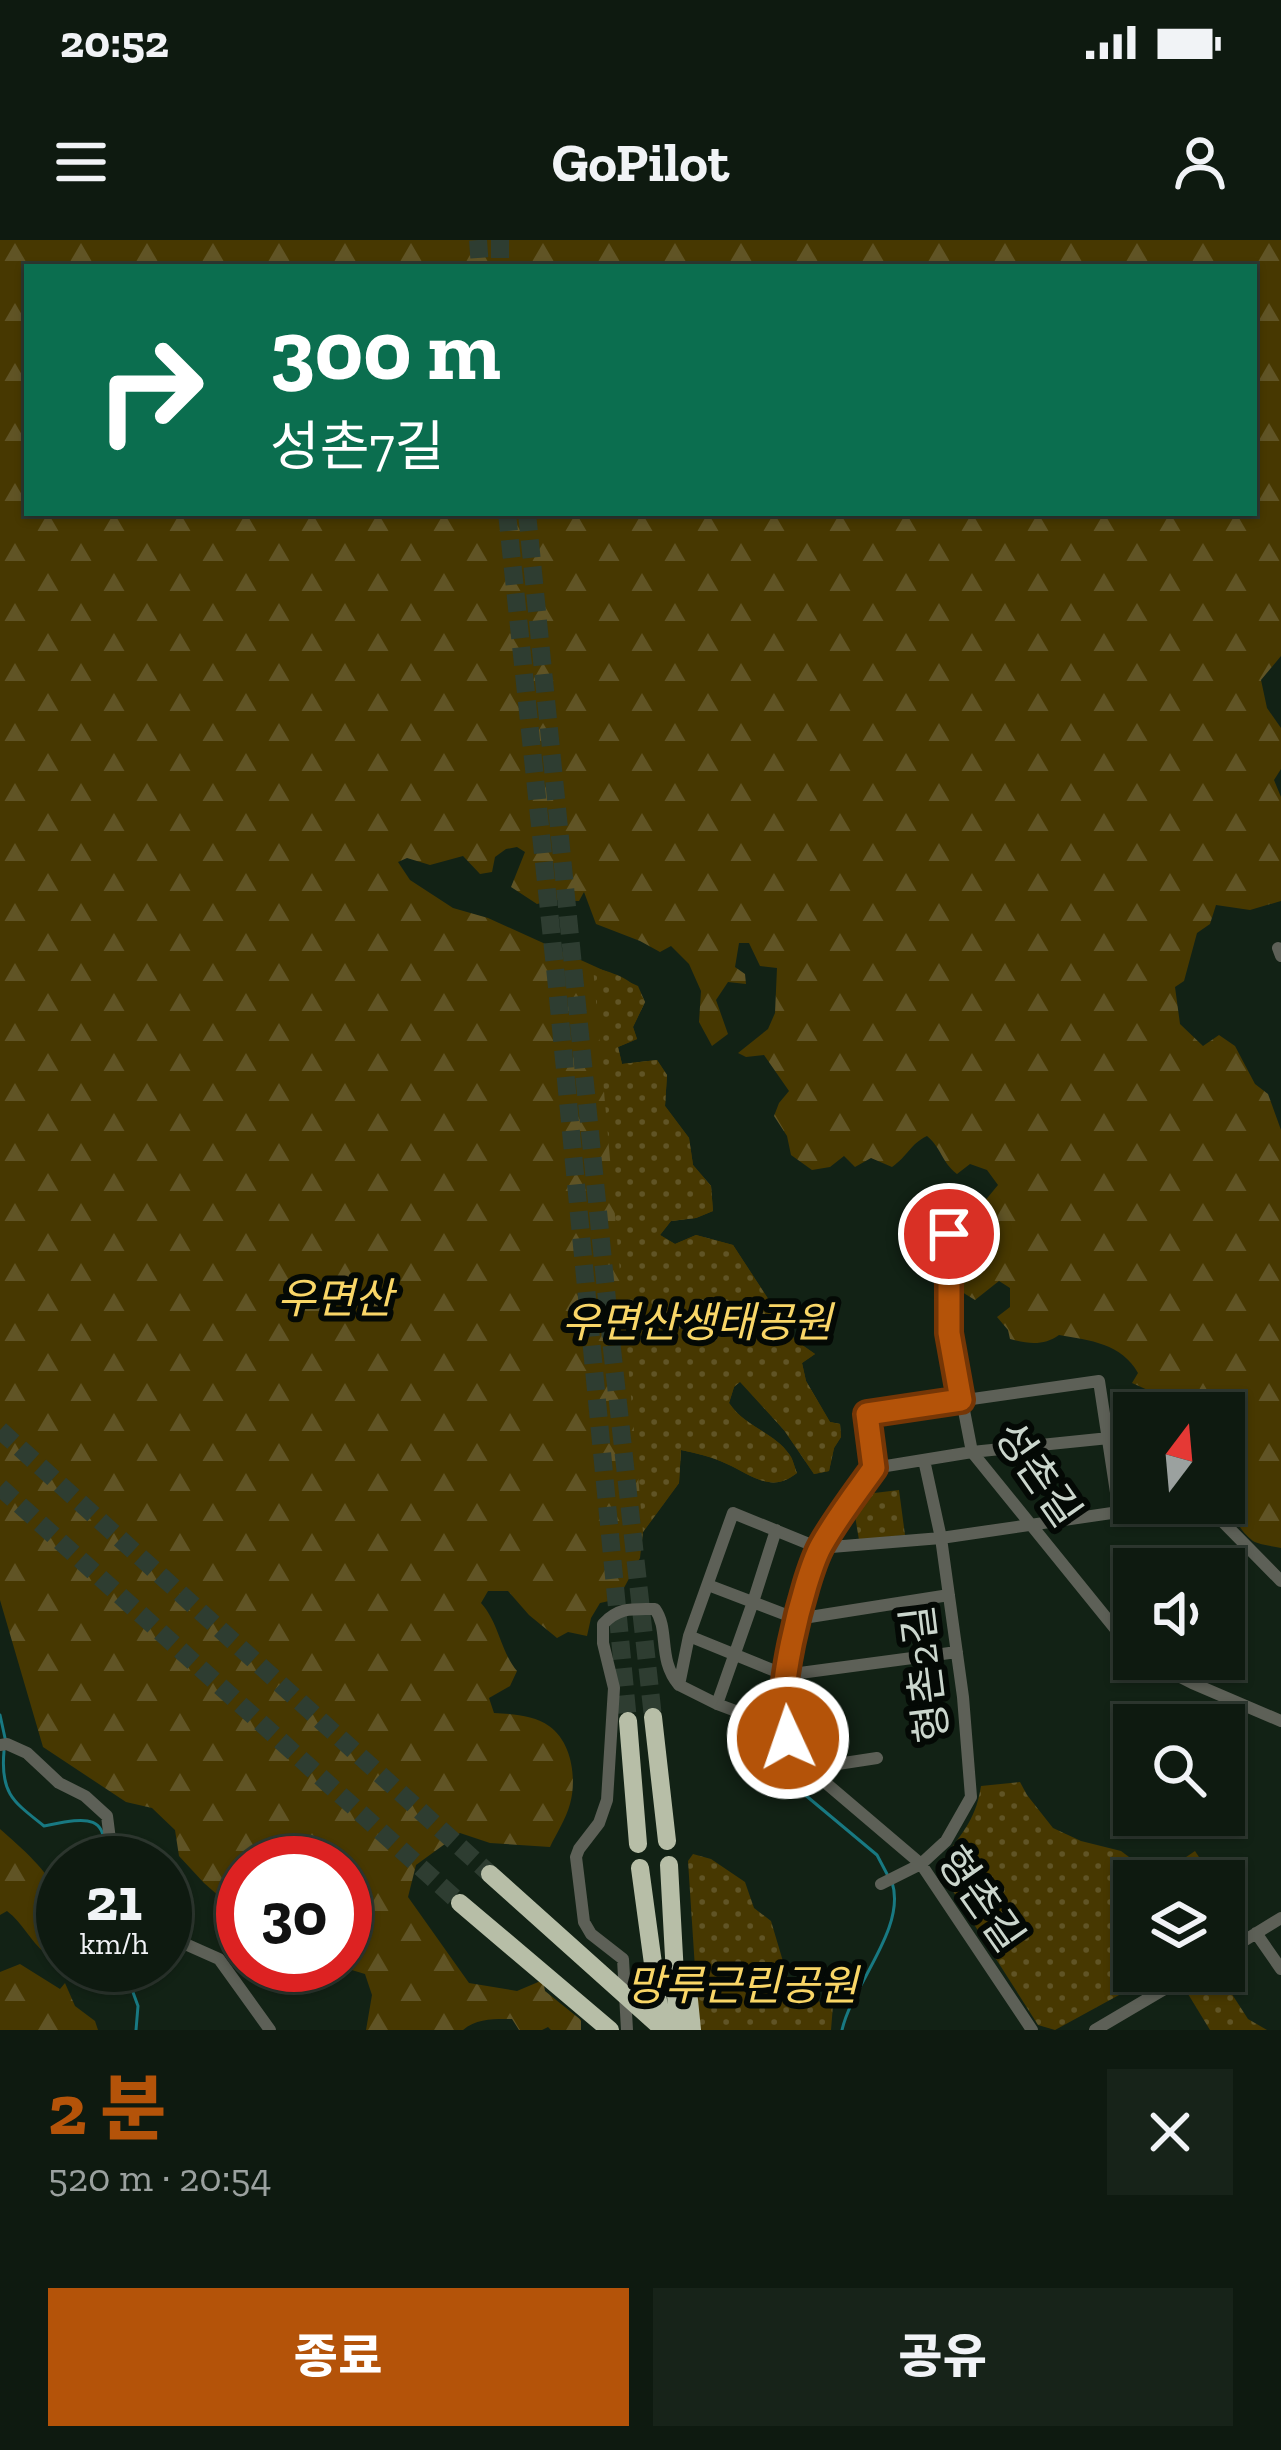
<!DOCTYPE html>
<html lang="ko">
<head>
<meta charset="utf-8">
<style>
	:root { --surface:#0e1a10; --page:#172319; --text:#f1f3f6; --muted:#9ba19f; --line:#2e3830; --accent:#b45309 }
	body { margin:0; font-family:"Zilla Slab","Noto Sans KR",serif; background:var(--page); color:var(--text); height:100vh; display:flex; flex-direction:column; font-size:45px; white-space:nowrap }
	* { box-sizing:border-box; margin:0 }
	p { font-size:39px; color:var(--muted) }
	.icon { flex:none; width:66px; height:66px; fill:none; stroke:currentColor; stroke-width:2; stroke-linecap:round; stroke-linejoin:round }
	.map { position:relative; height:1790px; overflow:hidden }
	.details { display:flex; flex-direction:column; background:var(--surface); flex:1 }
	.details>* { flex:none }
	.guide { position:absolute; left:24px; top:24px; width:1233px; height:252px; border-radius:0px; box-shadow:0 3px 9px #0004,0 0 0 3px var(--line); background:#0b6e4f; color:#fff; overflow:hidden }
	.needle { width:78px; rotate:16deg }
	.buttons { position:absolute; left:1113px; top:1152px; display:grid; gap:24px }
	.buttons a { display:grid; place-items:center; width:132px; height:132px; border-radius:0px; background:var(--surface); box-shadow:0 3px 9px #0004,0 0 0 3px var(--line); font-size:60px }
	.speed { position:absolute; left:36px; top:1596px; display:flex; gap:24px; font-size:60px; font-weight:700; text-align:center }
	.speed>* { display:grid; place-content:center; width:156px; height:156px; border-radius:50%; background:var(--surface); box-shadow:0 3px 9px #0004,0 0 0 3px var(--line); line-height:1 }
	.speed small { font-size:30px; font-weight:400 }
	.speed .limit { border:18px solid #d22; background:#fff; color:#111 }
	.pin { position:absolute; display:grid; place-items:center; width:102px; height:102px; color:#fff; margin:-51px; border:6px solid #fff; border-radius:50%; box-shadow:0 3px 12px #0007 }
	.me { position:absolute; width:132px; margin:-66px; rotate:357deg; stroke-linejoin:round; filter:drop-shadow(0 0 9px #0008) }
	.turn { display:flex; align-items:center; gap:42px; height:252px; padding:0 48px; font-size:54px }
	.turn .icon { width:156px; height:156px; stroke-width:2.5 }
	.turn b { display:block; font-size:84px; line-height:102px }
	.round { display:grid; place-items:center; flex:none; width:126px; height:126px; border-radius:0px; background:var(--page) }
	.headline { display:flex; align-items:center; justify-content:space-between; height:204px; padding:0 48px }
	h1 { font-size:72px; font-weight:800; line-height:90px; color:var(--accent) }
	.action { display:flex; gap:24px; margin-top:auto; padding:24px 48px }
	.action a { flex:1; height:138px; border-radius:0px; background:var(--accent); color:#fff; font-size:48px; font-weight:800; line-height:138px; text-align:center }
	.action a+a { background:var(--page); color:var(--text) }
	.status { display:flex; justify-content:space-between; align-items:center; height:84px; padding:0 60px; background:var(--surface); direction:ltr }
	.status svg { height:33px; fill:currentColor }
	header { display:flex; justify-content:space-between; align-items:center; height:156px; padding:0 48px; background:var(--surface); font-size:54px; font-weight:800 }
	.map>svg:first-child { display:block }
	.green { fill:#473801 }
	.forest { fill:url(#forest-firs); fill-rule:evenodd }
	.park { fill:url(#park-dots) }
	.lines { fill:none; stroke-linecap:round; stroke-linejoin:round }
	.stream { stroke:#187982; stroke-width:3 }
	.minor-tunnel { stroke:#2e3d31; stroke-width:12; stroke-dasharray:12 6; stroke-linecap:butt }
	.highway-tunnel { stroke:#2e3d31; stroke-width:18; stroke-dasharray:18 9; stroke-linecap:butt }
	.minor { stroke:#5d6057; stroke-width:12 }
	.highway { stroke:#b7bea7; stroke-width:18 }
	.route-casing { stroke:#753606; stroke-width:30 }
	.route { stroke:#b45309; stroke-width:21 }
	.labels { text-anchor:middle; dominant-baseline:central; stroke-width:12; stroke-linejoin:round; paint-order:stroke }
	.park-label { font-size:42px; font-style:italic; fill:#f9d667; stroke:#040905 }
	.street-label { font-size:42px; fill:#cbd6cd; stroke:#040905 }
</style>
</head>
<body>
<div class="status"><b>20:52</b><svg viewBox="0 0 49 12"><path d="M0 12V9h3v3zM5 12V6h3v6zM10 12V3h3v9zM15 12V0h3v12zM26 1h20v11H26zM47 4h2v5h-2z"/></svg></div>
<header><svg class="icon" aria-label="menu" viewBox="0 0 24 24"><path d="M4 6h16M4 12h16M4 18h16"/></svg>GoPilot<svg class="icon" aria-label="person" viewBox="0 0 24 24"><circle cx="12" cy="8" r="4"/><path d="M4 21q1-7 8-7t8 7"/></svg></header>
<div class="map">
<svg width="1281" height="1790" viewBox="0 0 1281 1790">
	<defs>
		<pattern id="forest-firs" width="22" height="20" patternUnits="userSpaceOnUse" patternTransform="scale(3)"><rect width="22" height="20" fill="#473801"/><path d="M5 1l3.5 6h-7zM16 11l3.5 6h-7z" fill="#605425"/></pattern>
		<pattern id="park-dots" width="8" height="8" patternUnits="userSpaceOnUse" patternTransform="scale(3)"><rect width="8" height="8" fill="#473801"/><path d="M2 2h.1M6 6h.1" fill="none" stroke="#605425" stroke-width="1.8" stroke-linecap="round"/></pattern>
	</defs>
	<rect width="100%" height="100%" fill="#122215"/>
	<!-- green -->
	<path class="green" d="M1195,1611L1215,1641H1161L1158,1636Z"/>
	<!-- forest -->
	<path class="forest" d="M0,0H1281V416L1261,440L1267,468L1281,488V529L1274,540L1281,557V661L1250,670L1216,665L1210,684L1197,693L1184,741L1175,747L1180,784L1203,806L1219,795L1235,806L1255,844L1268,854L1281,890V1308C1273,1306 1260,1305 1253,1301C1218,1275 1224,1211 1224,1173H1197L1189,1164L1186,1154L1178,1151L1159,1155L1132,1143L1138,1133C1122,1104 1090,1100 1059,1095C1044,1106 1028,1104 1010,1099L1008,1090L997,1077L1010,1067V1048L999,1041L975,1060L962,1052C959,1026 963,1013 980,993L979,968L998,945L987,930L970,924L957,934C940,920 943,910 927,896C910,904 908,916 892,927L871,918L855,927L844,916L830,927L812,930L791,915L787,896L774,876L779,863L789,851L764,815L746,817L738,813L768,789L775,773L777,728L760,726L749,703H739L735,727L745,734L746,744L728,742L716,760L728,794L712,806L699,782L701,751L689,724L671,706L660,712L640,701L596,684L584,652L579,661L554,660L537,664L511,647L525,612L517,607L506,609L495,617L492,632L480,634L463,616L430,625L407,618L398,622L410,640L453,668L488,678L638,746L645,762L633,787L637,799L618,807L622,824L657,820L667,835L665,866L689,898L693,925L711,946L713,971L696,978L671,981L660,995L675,1004L696,995L733,1005L795,1100L815,1114L802,1123L806,1141L830,1182L840,1184L841,1197L834,1208L829,1231L814,1234L784,1190L740,1141L734,1147L729,1163C745,1187 774,1192 789,1214C793,1219 794,1226 797,1233C771,1254 752,1235 727,1224C712,1217 696,1213 681,1210L679,1243L643,1292L640,1318L618,1359L600,1363L591,1378L587,1396L568,1392L557,1398L529,1375L508,1351H488L481,1363C499,1383 500,1410 517,1431L510,1446L489,1458L494,1473C511,1474 535,1475 549,1486C572,1502 577,1539 570,1564C566,1579 556,1594 550,1607L490,1603L460,1593L416,1625L408,1657L469,1743L517,1751L543,1740L545,1751L581,1780V1790H551L548,1787L542,1790H519L512,1779C494,1779 477,1778 463,1790H366L372,1755L365,1734L335,1725H345V1623H243V1667L228,1664L204,1643L179,1616L175,1590L152,1568L126,1562L43,1507L0,1360ZM27,27H1254V273H27Z
		M0,1589C21,1608 50,1631 59,1659C64,1673 58,1695 54,1709L45,1713C30,1701 23,1683 7,1671L0,1675Z
		M20,1724L60,1749L65,1743L75,1766L95,1781L98,1790H0V1732Z"/>
	<!-- park -->
	<path class="park" d="M593,727C618,735 633,737 645,762L633,787L637,799L618,807L622,824L657,820L667,835L665,866L689,898L693,925L711,946L713,971L696,978L671,981L660,995L675,1004L696,995L733,1005L795,1100L815,1114L802,1123L806,1141L830,1182L840,1184L841,1197L834,1208L829,1231L814,1234L784,1190L740,1142L734,1147L729,1163C745,1187 774,1192 789,1214C793,1219 794,1226 797,1233C771,1254 752,1235 727,1224C713,1217 696,1213 681,1210L679,1243L643,1292Z
		M899,1250L905,1295L859,1300L854,1270L866,1254Z
		M1020,1542L1027,1555L1053,1588L1081,1601L1121,1611L1161,1641H1134V1731H1163L1055,1790L1038,1785L942,1634L940,1626C958,1595 975,1585 981,1546Z
		M693,1614L711,1619L745,1642L754,1668L771,1681L793,1755L833,1765L831,1790H699L688,1621Z
		M1174,1731H1217L1248,1779L1267,1790H1210Z"/>
	<g class="lines">
		<!-- stream -->
		<path class="stream" d="M0,1475L5,1498
			M4,1511C0,1554 14,1562 44,1586C80,1579 114,1569 101,1623
			M798,1549L877,1615L887,1634
			M123,1725L138,1766L136,1790
			M842,1790C852,1745 907,1688 892,1642"/>
		<!-- minor-tunnel -->
		<path class="minor-tunnel" d="M1178,1741L1194,1731"/>
		<!-- highway-tunnel -->
		<path class="highway-tunnel" d="M478,0L480,27
			M500,0V27
			M507,273L556,737L628,1481
			M527,273L612,1109L653,1477
			M0,1190L490,1634
			M0,1247L460,1663"/>
		<!-- minor -->
		<path class="minor" d="M1278,708L1281,716
			M949,994V1093L972,1212L1134,1412
			M874,1228L867,1174L1099,1141L1119,1272
			M1212,1263L1220,1279L1281,1341
			M708,1345L797,1379L949,1355
			M689,1396L679,1445L717,1464L781,1488
			M957,1412L785,1435L689,1396L733,1273L819,1308L941,1298L1180,1263
			M1145,1419L1192,1443L1281,1481
			M717,1464L753,1362L776,1290
			M0,1505L7,1504L27,1513L59,1543L85,1556L107,1576L113,1623
			M820,1536L831,1525L877,1518
			M881,1644L921,1624L946,1601L971,1557L963,1457L941,1298L924,1220
			M1256,1693L1281,1729
			M165,1695L219,1719L270,1790
			M1224,1713L1281,1678
			M627,1790L623,1719L591,1694L584,1682L576,1617L579,1609L599,1583L607,1560L614,1448L603,1403V1384C619,1367 632,1369 655,1369C670,1390 657,1419 679,1445
			M1032,1790L921,1624L827,1544L781,1488L785,1435L797,1379L819,1308L874,1228L972,1212L1109,1198L1134,1201
			M1095,1790L1178,1741"/>
		<!-- highway -->
		<path class="highway" d="M653,1477L667,1601
			M628,1481L638,1604
			M669,1625L678,1790
			M640,1628L662,1790
			M490,1634L664,1790
			M460,1663L610,1790
			M681,1731L689,1760L692,1790"/>
	</g>
	<g class="lines">
		<defs>
			<path id="route" d="M788,1498C770,1471 804,1337 821,1306C836,1279 856,1253 874,1228L867,1174L961,1160L949,1093V994"/>
		</defs>
		<!-- route casing -->
		<use href="#route" class="route-casing"/>
		<!-- route -->
		<use href="#route" class="route"/>
	</g>
	<g class="labels">
		<!-- park labels -->
		<g class="park-label">
			<text x="335" y="1058">우면산</text>
			<text x="697" y="1082">우면산생태공원</text>
			<text x="742" y="1745">망루근린공원</text>
		</g>
		<!-- street labels -->
		<g class="street-label">
			<text transform="translate(1038 1234) rotate(55)">성촌길</text>
			<text transform="translate(925 1434) rotate(-97)">형촌2길</text>
			<text transform="translate(981 1659) rotate(55)">형촌길</text>
		</g>
	</g>
</svg>
<div class="buttons">
<a><svg class="needle" viewBox="-14 -14 28 28"><path d="M0-13l5 13h-10z" fill="#e53935"/><path d="M0 13l5-13h-10z" fill="#9ba19f"/></svg></a>
<a><svg class="icon" aria-label="sound" viewBox="0 0 24 24"><path d="M4 9h4l5-4v14l-5-4H4zM17 9q2 3 0 6"/></svg></a>
<a><svg class="icon" aria-label="search" viewBox="0 0 24 24"><circle cx="10" cy="10" r="6"/><path d="M15 15l6 6"/></svg></a>
<a><svg class="icon" aria-label="layers" viewBox="0 0 24 24"><path d="M12 4l9 5-9 5-9-5zM3 14l9 5 9-5"/></svg></a>
</div>
<div class="speed"><div>21<small>km/h</small></div><div class="limit">30</div></div>
<div class="pin" style="left:949px;top:994px;background:#d93025"><svg class="icon" aria-label="arrive" viewBox="0 0 24 24"><path d="M6 21V4h12l-3 4 3 4H6"/></svg></div>
<svg class="me" style="left:788px;top:1498px" viewBox="-20 -20 40 40"><circle r="17" fill="#b45309" stroke="#fff" stroke-width="3"/><path d="M0-11L8 9 0 5-8 9z" fill="#fff"/></svg>
<div class="guide">
<div class="turn"><svg class="icon" aria-label="right" viewBox="0 0 24 24"><path d="M7 20v-9h11M14 6l5 5-5 5"/></svg><div><b>300 m</b>성촌7길</div></div>
</div>
</div>
<section class="details">
<div class="headline"><div><h1>2 분</h1><p>520 m · 20:54</p></div><a class="round"><svg class="icon" aria-label="close" viewBox="0 0 24 24"><path d="M6 6l12 12M18 6L6 18"/></svg></a></div>
<div class="action"><a>종료</a><a>공유</a></div>
</section>
</body>
</html>
